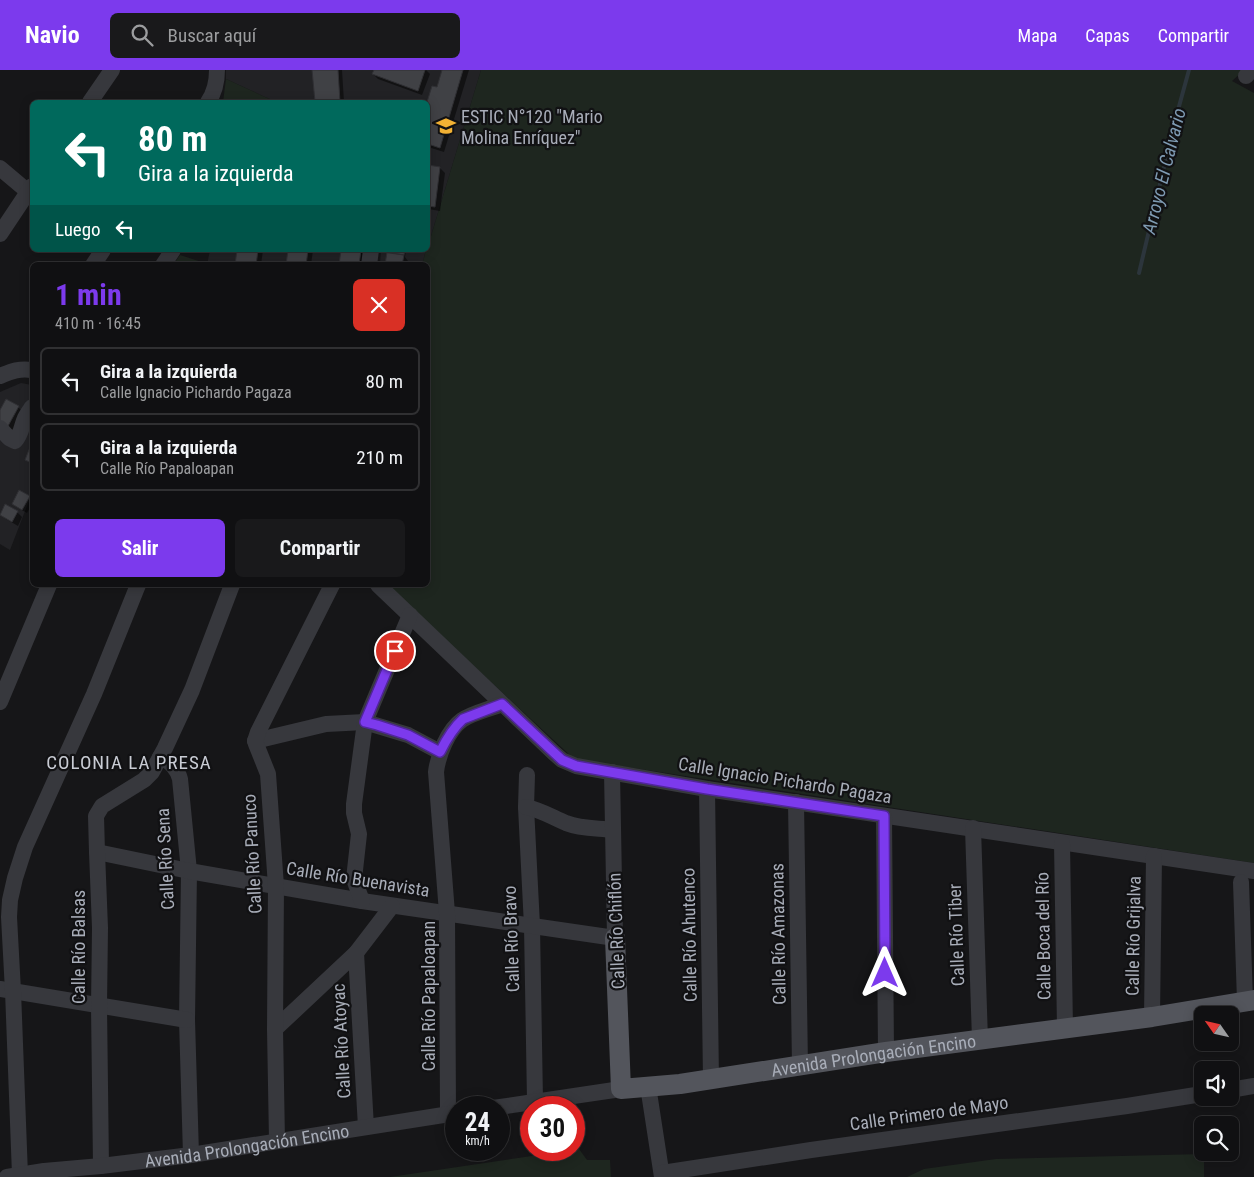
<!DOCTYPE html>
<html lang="es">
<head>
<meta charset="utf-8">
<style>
	:root { --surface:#101012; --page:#19191b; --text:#f1f3f6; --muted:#9c9d9f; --line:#303032; --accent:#7c3aed }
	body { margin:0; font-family:"Roboto Condensed",sans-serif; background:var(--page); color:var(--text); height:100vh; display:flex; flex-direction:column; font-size:19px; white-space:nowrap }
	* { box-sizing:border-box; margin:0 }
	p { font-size:16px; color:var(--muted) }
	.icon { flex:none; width:28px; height:28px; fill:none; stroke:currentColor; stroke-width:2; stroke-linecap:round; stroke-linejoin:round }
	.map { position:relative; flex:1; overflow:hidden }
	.sheet { position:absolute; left:30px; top:192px; width:400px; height:325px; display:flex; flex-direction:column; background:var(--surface); border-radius:8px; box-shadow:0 2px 12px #0003,0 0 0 1px var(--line) }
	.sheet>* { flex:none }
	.hud { position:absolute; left:30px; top:30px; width:400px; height:152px; border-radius:8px; box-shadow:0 2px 12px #0003,0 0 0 1px var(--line); background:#00695c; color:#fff; overflow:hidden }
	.needle { width:32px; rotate:304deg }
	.buttons { position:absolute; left:1194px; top:936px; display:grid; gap:10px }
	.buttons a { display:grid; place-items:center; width:45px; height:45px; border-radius:8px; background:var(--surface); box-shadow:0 2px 12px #0003,0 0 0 1px var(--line); font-size:25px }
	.speed { position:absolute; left:445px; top:1026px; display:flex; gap:10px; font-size:25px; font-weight:700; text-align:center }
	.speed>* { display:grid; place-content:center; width:65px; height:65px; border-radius:50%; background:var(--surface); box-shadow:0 2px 12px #0003,0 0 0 1px var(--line); line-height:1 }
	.speed small { font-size:12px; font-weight:400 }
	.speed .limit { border:8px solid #d22; background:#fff; color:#111 }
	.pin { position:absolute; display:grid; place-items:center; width:42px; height:42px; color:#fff; margin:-21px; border:2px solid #fff; border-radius:50%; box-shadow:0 1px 5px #0007 }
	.me { position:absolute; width:55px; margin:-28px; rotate:0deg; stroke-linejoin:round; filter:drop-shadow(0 0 4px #0008) }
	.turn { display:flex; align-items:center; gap:18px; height:105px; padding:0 25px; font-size:22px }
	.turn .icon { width:65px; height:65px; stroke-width:2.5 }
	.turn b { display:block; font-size:35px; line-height:42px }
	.then { display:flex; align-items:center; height:48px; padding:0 25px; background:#0003; gap:10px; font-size:19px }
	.round { display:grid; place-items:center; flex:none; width:52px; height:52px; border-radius:8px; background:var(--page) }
	.head { display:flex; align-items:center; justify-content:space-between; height:85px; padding:0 25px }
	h1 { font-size:30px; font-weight:700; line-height:38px; color:var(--accent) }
	.action { display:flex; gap:10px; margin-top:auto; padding:10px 25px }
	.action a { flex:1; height:58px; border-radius:8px; background:var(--accent); color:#fff; font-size:20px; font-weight:700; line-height:58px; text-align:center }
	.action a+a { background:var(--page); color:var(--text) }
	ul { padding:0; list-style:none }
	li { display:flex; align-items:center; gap:15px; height:68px; margin:0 10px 8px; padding:0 15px; border:2px solid var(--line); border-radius:8px }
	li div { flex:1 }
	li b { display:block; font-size:19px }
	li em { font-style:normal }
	header { display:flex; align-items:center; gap:30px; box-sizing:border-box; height:70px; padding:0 25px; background:var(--accent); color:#fff }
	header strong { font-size:24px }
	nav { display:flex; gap:28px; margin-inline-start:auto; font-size:18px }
	.search { width:350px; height:45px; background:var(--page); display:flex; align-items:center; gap:12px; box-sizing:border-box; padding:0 18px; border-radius:8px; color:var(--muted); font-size:19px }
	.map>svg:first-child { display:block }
	.built { fill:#222225 }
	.green { fill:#1e261f }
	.shadow { fill:#0007 }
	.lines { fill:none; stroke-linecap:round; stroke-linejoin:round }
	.stream { stroke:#2c353c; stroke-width:4 }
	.building { fill:#404145; stroke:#303034 }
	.minor { stroke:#37383d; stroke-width:16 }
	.major { stroke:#53555c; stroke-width:20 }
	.route-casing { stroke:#51269a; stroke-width:12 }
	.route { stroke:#7c3aed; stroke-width:9 }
	.labels { text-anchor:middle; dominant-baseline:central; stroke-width:4.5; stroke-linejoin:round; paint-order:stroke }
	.poi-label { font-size:18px; fill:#a8adb8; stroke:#111113; text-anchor:start }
	.street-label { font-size:18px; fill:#a8adb8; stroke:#111113 }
	.water-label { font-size:19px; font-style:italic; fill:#7f9bb3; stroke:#111113 }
	.neighbourhood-label { font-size:19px; letter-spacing:1px; fill:#c9ccd4; stroke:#111113 }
</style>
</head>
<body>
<header>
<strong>Navio</strong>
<div class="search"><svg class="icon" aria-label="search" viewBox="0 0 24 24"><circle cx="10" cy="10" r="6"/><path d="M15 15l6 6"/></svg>Buscar aquí</div>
<nav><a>Mapa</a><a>Capas</a><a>Compartir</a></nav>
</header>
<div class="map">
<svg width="1254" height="1107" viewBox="0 0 1254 1107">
	<rect width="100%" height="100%" fill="#161618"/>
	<!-- built -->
	<path class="built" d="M226,0H481L428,176V32H276L226,9Z
		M210,180H361L359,195H207Z
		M381,180H426L422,195H380Z
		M21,313L32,315V423L10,480L0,474V322Z"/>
	<!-- green -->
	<path class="green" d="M481,0H1244L1232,11L1254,23V793L574,689L386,515H428V195H422L426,180H428V176Z
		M226,9L276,32H223Z
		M180,185L208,194L207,195H173Z
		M579,1079L587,1090H610L611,1107H390Z
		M1204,1084V1107H907L924,1099L996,1089Z"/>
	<!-- shadow -->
	<path class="shadow" d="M314,0H342L344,32H316Z
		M375,0H426L430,4L422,25L378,9L373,4Z
		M443,0H469L444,82L428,77V35L437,19Z
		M428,96L440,98L445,103L440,141L428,139Z
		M239,180H263L261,195H237Z
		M290,180H313L311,195H287Z
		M342,180H366L364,195H340Z
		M384,180H406L405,187L408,191V195H386L388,183Z
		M18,337L23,342L13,360L2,353L0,343Z
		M32,375V395L27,390Z
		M29,427L32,430V434L27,443L18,438L13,434Z
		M6,436L17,442L22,447L18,456L6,449L1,444Z"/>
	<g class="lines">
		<!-- stream -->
		<path class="stream" d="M1139,203L1175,51L1189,0"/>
	</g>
	<!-- building -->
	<path class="building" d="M312,0H338L340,32H315Z
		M374,0H425L418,21L372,4Z
		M442,0H463L440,78L428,74L427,32L432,16L437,17Z
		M428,95L440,97L435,137L428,136Z
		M237,180H258L256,195H235Z
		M288,180H308L306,195H286Z
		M341,180H361L359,195H339Z
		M382,180H405L404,185L382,182Z
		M387,182L404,185L402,195H385Z
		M6,329L19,336L8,356L0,351V340Z
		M32,372V393L25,390Z
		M19,420L30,426L22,440L12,434Z
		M5,434L18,441L12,452L0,445Z"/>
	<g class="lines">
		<!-- minor -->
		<g class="minor">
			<path d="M1246,6L1252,0"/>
			<path d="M90,32L112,0"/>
			<path d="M208,32C215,22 217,12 217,0"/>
			<path d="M0,98L32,125"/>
			<path d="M0,164L32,116"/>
			<path d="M93,195L103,180"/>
			<path d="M163,195L173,180"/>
			<path d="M369,195L371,180"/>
			<path d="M0,306C12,301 20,298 32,300"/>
			<path d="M0,358L9,368L15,371C22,363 21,357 25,348C27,344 30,340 32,337"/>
			<path d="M378,515L554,683L562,690L576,696L707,719L1254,801"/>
			<path d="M0,632L49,515"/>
			<path d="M255,671L326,654L365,652L408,665L440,682"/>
			<path d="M160,687C171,692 177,698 180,709L189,801L187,950L191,1085"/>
			<path d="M527,705L526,737L532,856L535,1031"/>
			<path d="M707,719L711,1010"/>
			<path d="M796,732L800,996"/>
			<path d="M526,737C541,740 552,747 566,753C581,759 598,758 613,760"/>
			<path d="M884,746L886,982"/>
			<path d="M973,758L980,970"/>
			<path d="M1062,773L1065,958"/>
			<path d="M97,782L189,801L362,831L615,868L612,702"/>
			<path d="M1241,812L1245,931"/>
			<path d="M362,831L354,809L359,764L354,743V734L365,652L410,545"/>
			<path d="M356,883L366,1057"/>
			<path d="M0,919L187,950"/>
			<path d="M1152,947L1154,786"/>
			<path d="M275,959L356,883L392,836"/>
			<path d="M648,1016L662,1107"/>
			<path d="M1230,1020L1254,1016"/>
			<path d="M493,1038L621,1019"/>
			<path d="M448,1044L447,843L436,702C438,685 448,660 462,650C472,643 490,639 502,634"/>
			<path d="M277,1071L275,959L276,816L268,704L256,674L255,671L258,662L332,515"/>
			<path d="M101,1096L99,936L100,858L97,782L96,746L102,736L144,710L152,702L165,678L192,620L232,515"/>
			<path d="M662,1103L811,1080L1127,1036L1202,1024"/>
			<path d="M20,1105L13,921L9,847L10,830L15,808L25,777L94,624L138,515"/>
			<path id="s1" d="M7,1107L44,1101L101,1096L191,1085L456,1043"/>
		</g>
		<!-- major -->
		<path class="major" id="s2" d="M615,868L621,1019L680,1014L886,982L1152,947L1254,930"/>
	</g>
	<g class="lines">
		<defs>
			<path id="route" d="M395,581L365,652L377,655L408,665L440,682C446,670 453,658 463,649L502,634L562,690L576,696L707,719L884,746L885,903"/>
		</defs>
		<!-- route casing -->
		<use href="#route" class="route-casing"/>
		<!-- route -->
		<use href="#route" class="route"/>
	</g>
	<!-- icons -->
	<defs>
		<symbol id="school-bare" viewBox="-9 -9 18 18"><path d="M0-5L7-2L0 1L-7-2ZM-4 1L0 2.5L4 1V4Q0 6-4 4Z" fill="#f2b134" stroke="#111113" stroke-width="2.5" paint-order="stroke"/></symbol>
	</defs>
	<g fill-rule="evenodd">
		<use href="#school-bare" x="432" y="42" width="28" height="28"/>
	</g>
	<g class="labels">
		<!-- poi labels -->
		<g class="poi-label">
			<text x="461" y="46">ESTIC N°120 "Mario<tspan x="461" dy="21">Molina Enríquez"</tspan></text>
		</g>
		<!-- street labels -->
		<g class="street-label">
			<text transform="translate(785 710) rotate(9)">Calle Ignacio Pichardo Pagaza</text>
			<text transform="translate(252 784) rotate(-93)">Calle Río Panuco</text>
			<text transform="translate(165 789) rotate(-93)">Calle Río Sena</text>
			<text transform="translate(358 809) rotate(9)">Calle Río Buenavista</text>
			<text transform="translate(616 861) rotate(-92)">Calle Río Chiflón</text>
			<text transform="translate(778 864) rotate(-91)">Calle Río Amazonas</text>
			<text transform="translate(689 865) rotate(-91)">Calle Río Ahutenco</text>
			<text transform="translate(956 865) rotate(-92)">Calle Río Tiber</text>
			<text transform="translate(1043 866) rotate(-91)">Calle Boca del Río</text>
			<text transform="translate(1133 866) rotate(-89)">Calle Río Grijalva</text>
			<text transform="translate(511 869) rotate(-92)">Calle Río Bravo</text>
			<text transform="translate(78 877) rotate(-90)">Calle Río Balsas</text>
			<text transform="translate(428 926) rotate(-90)">Calle Río Papaloapan</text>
			<text transform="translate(341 971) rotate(-93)">Calle Río Atoyac</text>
			<text stroke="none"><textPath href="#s2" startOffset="406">Avenida Prolongación Encino</textPath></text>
			<text transform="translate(929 1043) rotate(-8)">Calle Primero de Mayo</text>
			<text stroke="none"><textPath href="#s1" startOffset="242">Avenida Prolongación Encino</textPath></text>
		</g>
		<!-- water labels -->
		<g class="water-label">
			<text transform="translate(1164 101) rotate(-76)">Arroyo El Calvario</text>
		</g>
		<!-- neighbourhood labels -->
		<g class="neighbourhood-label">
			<text x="129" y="692">COLONIA LA PRESA</text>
		</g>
	</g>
</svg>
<div class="buttons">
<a><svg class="needle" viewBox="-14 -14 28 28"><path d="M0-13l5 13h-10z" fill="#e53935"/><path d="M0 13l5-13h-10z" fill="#9c9d9f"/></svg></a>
<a><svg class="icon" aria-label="sound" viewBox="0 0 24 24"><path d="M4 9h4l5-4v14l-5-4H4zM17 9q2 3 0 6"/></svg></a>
<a><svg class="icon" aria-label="search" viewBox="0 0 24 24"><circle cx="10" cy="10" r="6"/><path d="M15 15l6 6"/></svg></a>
</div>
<div class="speed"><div>24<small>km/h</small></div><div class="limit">30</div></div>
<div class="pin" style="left:395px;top:581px;background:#d93025"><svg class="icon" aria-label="arrive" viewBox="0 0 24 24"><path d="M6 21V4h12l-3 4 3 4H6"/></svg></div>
<svg class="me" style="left:885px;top:903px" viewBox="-20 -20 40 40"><path d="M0-17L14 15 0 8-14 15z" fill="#7c3aed" stroke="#fff" stroke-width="4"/></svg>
<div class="hud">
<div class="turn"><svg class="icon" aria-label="left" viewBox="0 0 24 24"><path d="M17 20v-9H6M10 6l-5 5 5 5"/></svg><div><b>80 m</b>Gira a la izquierda</div></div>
<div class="then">Luego<svg class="icon" aria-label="left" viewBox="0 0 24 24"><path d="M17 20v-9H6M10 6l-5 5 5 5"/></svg></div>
</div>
<section class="sheet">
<div class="head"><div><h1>1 min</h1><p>410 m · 16:45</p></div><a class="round" style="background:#d93025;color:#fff"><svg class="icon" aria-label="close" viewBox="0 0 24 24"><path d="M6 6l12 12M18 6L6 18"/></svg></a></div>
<ul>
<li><svg class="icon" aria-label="left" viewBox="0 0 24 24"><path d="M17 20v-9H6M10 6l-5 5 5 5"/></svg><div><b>Gira a la izquierda</b><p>Calle Ignacio Pichardo Pagaza</p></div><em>80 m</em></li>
<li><svg class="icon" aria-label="left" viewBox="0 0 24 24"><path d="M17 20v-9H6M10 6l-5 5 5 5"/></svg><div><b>Gira a la izquierda</b><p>Calle Río Papaloapan</p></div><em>210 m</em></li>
</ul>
<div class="action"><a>Salir</a><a>Compartir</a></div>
</section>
</div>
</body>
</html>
